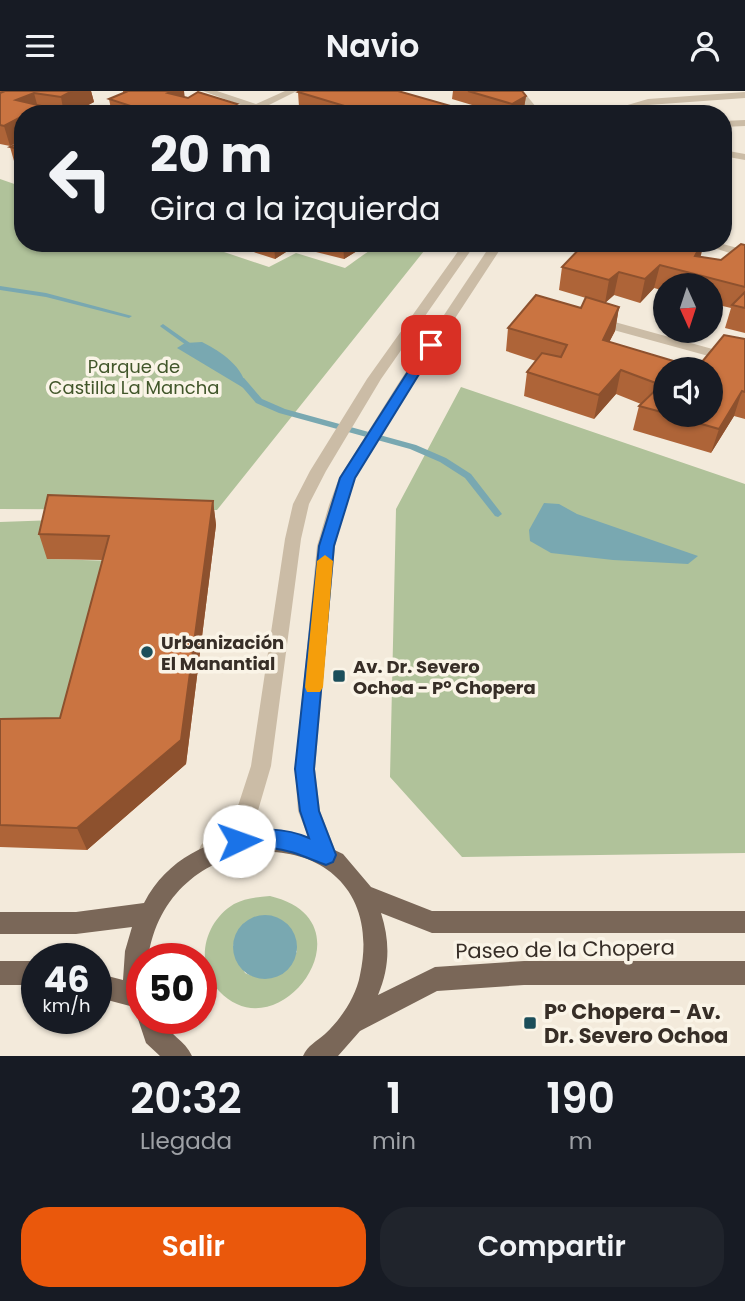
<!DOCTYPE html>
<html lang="es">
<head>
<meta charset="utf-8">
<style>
	:root { --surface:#171b24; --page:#20242c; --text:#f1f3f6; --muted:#9ea1a6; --accent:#ea580c }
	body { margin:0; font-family:Poppins,sans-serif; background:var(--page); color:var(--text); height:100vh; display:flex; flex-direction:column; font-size:26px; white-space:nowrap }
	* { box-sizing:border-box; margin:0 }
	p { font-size:23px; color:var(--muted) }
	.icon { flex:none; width:38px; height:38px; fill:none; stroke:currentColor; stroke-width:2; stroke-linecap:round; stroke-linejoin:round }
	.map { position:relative; height:965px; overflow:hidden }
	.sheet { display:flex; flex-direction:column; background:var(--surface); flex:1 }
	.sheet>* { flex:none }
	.hud { position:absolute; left:14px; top:14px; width:718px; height:147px; border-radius:28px; box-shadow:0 2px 5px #0004; background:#171b24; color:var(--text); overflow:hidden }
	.needle { width:46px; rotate:177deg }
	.buttons { position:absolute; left:653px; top:182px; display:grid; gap:14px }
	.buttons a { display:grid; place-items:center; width:70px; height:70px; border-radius:50%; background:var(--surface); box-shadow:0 2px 5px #0004; font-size:35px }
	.speed { position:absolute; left:21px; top:852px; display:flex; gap:14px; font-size:35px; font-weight:700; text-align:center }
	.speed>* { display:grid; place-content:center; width:91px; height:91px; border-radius:50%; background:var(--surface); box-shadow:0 2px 5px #0004; line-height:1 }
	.speed small { font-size:18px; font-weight:400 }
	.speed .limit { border:10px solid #d22; background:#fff; color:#111 }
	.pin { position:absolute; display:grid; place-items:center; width:60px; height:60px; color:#fff; margin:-30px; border-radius:14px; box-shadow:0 4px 10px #0006 }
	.me { position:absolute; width:77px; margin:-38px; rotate:87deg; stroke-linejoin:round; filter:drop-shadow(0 0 5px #0008) }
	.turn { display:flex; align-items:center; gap:24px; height:147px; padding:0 21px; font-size:32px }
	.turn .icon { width:91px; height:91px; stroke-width:2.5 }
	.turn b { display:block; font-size:49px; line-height:60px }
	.eta { display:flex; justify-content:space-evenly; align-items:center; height:119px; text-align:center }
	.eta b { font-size:42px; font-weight:600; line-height:49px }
	.action { display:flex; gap:14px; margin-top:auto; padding:14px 21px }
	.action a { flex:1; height:80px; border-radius:28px; background:var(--accent); color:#fff; font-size:28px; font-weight:600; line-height:80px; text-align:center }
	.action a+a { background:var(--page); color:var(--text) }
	header { display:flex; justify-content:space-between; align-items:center; height:91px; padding:0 21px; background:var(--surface); font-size:32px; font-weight:600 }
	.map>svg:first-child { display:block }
	.green { fill:#b0c29a; fill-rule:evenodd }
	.water { fill:#79a8b1 }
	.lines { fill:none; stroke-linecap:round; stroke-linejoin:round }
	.stream { fill:#79a8b1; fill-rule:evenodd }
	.minor { fill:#cbbca6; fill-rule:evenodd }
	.major { fill:#7a6758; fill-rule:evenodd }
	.wall { fill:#ae6438; fill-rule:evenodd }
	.shaded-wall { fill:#8d512e }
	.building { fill:#ca7441; stroke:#8d512e; stroke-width:2 }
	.route { fill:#1a73e8; stroke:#114b97; stroke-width:2 }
	.slow { fill:#f59e0b }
	.poi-dot { fill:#1b4e5a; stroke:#faf4e7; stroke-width:2.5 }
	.labels { text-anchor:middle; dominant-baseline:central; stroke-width:7; stroke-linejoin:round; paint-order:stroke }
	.park-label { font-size:18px; fill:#41562a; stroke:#faf4e7 }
	.poi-label { font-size:18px; font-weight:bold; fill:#372e27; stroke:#faf4e7; text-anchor:start }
	.near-street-label { font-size:21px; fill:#372e27; stroke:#faf4e7 }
	.near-poi-label { font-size:21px; font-weight:bold; fill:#372e27; stroke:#faf4e7; text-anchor:start }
</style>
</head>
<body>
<header><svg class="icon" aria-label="menu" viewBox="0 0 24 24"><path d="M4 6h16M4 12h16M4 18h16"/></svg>Navio<svg class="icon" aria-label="person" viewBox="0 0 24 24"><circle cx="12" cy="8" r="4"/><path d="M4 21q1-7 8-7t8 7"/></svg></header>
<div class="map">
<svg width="745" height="965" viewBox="0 0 745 965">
	<rect width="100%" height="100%" fill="#f3eadb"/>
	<!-- green -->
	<path class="green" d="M0,88L23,96V152H197L269,176L296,162L345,177C380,152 381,147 424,160L217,419L0,418Z
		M461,296L745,393V762L462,766L390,686L396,418Z
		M56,429L48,468L116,470L69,651L0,652V431Z
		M270,805C376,830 279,964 219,900C194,873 204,831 234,813C245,807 258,806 270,805ZM242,836L297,860C288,883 268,892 245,882L233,855Z"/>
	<!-- water -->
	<path class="water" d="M202,251C222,261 244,276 247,299L177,257L185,252Z
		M544,412L559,413L577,423L698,465L688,473L613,469L551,462L530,450L529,439Z
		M233 856a32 32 0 1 1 64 0a32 32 0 1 1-64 0Z"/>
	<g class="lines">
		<!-- stream -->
		<path class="stream" d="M0,195L46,202L132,225L129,227L46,206L0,199Z
			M163,233L197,257V259H193L161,236L160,235Z
			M238,287H244L262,308L285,318L416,354L446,367L471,383L502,423L498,426L495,425L465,387L440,371L410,358L279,322L256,312L238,291Z"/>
		<!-- minor -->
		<path class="minor" d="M203,0H217L256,13L285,0H297L265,16L280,23H265Z
			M513,0H523L536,16L552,23L530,20Z
			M745,1V7L648,14L614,23H597L648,8Z
			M745,29V35L723,36V30Z
			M723,59L745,63V69L723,65Z
			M464,152H476L381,288L326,380L309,413L301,448L271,675L257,723L254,730L217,768L209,771L201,768L198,761L201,754L237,718L251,675L285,448L293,413L310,380L367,288Z
			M492,152L503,154L412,293L355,387L345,414L335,455L315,678L320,720L337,764L334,771L326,774L318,771L298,720L295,678L317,455L329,414L339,387L398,293Z
			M699,152H719L745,159V167Z
			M593,225L745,267V275L588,232L586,229Z"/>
		<!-- major -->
		<path class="major" d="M492,152H504L497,158L493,157Z
			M264,739L309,747L343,763L371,796L432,820H745V842H432L381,822C390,850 390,876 378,904L435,876L524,870H745V894H524L437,900L360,940L338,965H303C308,954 316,951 325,943C341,928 356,906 360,884C394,727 168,719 148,868H142V928H161C168,943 185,949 192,965H160L146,952L137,925L130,915L96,906V882L123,889L125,860L132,836L76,843H0V821H76L144,812C169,764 214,748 264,739Z
			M0,870H37V894H0Z"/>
	</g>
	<!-- wall -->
	<path class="wall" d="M0,0H91L94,11L71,23H23V48L10,55L0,53Z
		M123,0H184V6L237,13L238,23H112L109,8L123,2Z
		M453,0H522L526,5L524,17L515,23H502L452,8Z
		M298,1L465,19V23H320L299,16Z
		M23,50V79L16,77L10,56Z
		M226,152H297V154L275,168Z
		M315,152H370L344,168L316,161Z
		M745,154V242L725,237L731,217L710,212V194H665V200L654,197L640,212L614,204L605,212L619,216L615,240L609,251L697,277L745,248V328L734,325L711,362L633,339L639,315L641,313L616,303L594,328L524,305L527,281L536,270L506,260L508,237L581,217L586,207L559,199L562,176L623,156L721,169ZM665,278L710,324H665Z
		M213,410L216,434L186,673L87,759L0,756V628L60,627L103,469L47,468L39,443Z"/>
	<!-- shaded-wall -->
	<path class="shaded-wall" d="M72,0H91L94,11L71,23H64L61,6Z
		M173,0H184L186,16L168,2Z
		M34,2L38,17L42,15L44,23H23V48L10,55L4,35L16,9Z
		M526,5L524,17L515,23H511L512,13Z
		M237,13L238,23H217Z
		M274,152H297V154L275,168Z
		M343,152H370L344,168Z
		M702,152H704L700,168L695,165Z
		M660,174L654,197L640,212L645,188Z
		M619,181L614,204L605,212L609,189Z
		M619,216L615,240L598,273L603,249Z
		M621,279L616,303L594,328L599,304Z
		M742,300L734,325L711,362L719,338Z
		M213,410L216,434L186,673L87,759L77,737Z"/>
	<!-- building -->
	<path class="building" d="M5,0H72L61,6L34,2L16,9L42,15L27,23H23V25L4,35L0,34V2Z
		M128,0H173L168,2L188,7L198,1L237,13L217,23L205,21L202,23H155L109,8Z
		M300,0H398L465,19L459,23H371L298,1Z
		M468,0H522L526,5L512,13Z
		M23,50V59L10,56Z
		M585,152H610L623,156L626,152H702L695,165L721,169L741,153L745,154V196L660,174L645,188L619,181L609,189L562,176Z
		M745,201V217L732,214Z
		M536,204L581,217L586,206L619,216L603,249L697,277L724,244L745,248V301L742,300L719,338L670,324H710V278H665V322L639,315L661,294L621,279L599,304L527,281L542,262L561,266L567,254L508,237Z
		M48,404L213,410L181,649L77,737L0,734V628L60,627L109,445L39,443Z"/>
	<!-- route -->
	<path class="route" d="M431,250L437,254L355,387L334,455L314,678L319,720L336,764L333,771L326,774C307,767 292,759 271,757C258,756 244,762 231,757L228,750L231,744C254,735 287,737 309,747L300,720L295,678L319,455L340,387L425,254Z"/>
	<!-- slow -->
	<path class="slow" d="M325,464L333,470L323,596L320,601H307L305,596L317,470Z"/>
	<!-- markers -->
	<g class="poi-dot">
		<circle cx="147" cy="561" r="7"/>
		<rect x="332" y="578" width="14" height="14" rx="3.5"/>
		<rect x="523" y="925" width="14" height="14" rx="3.5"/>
	</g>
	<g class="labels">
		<!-- park labels -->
		<g class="park-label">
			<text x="134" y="275">Parque de<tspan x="134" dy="21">Castilla La Mancha</tspan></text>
		</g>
		<!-- poi labels -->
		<g class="poi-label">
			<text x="161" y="551">Urbanización<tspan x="161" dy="21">El Manantial</tspan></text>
			<text x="353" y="575">Av. Dr. Severo<tspan x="353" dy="21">Ochoa - Pº Chopera</tspan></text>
		</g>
		<!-- near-street labels -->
		<g class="near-street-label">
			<text transform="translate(565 858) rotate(-1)">Paseo de la Chopera</text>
		</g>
		<!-- near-poi labels -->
		<g class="near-poi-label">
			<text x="544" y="920">Pº Chopera - Av.<tspan x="544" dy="24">Dr. Severo Ochoa</tspan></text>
		</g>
	</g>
</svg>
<div class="buttons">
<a><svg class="needle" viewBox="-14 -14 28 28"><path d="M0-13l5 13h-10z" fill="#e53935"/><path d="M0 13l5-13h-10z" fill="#9ea1a6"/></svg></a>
<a><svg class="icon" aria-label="sound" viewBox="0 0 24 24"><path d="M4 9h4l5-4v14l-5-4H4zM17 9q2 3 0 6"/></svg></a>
</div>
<div class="speed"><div>46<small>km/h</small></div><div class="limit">50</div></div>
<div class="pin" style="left:431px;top:254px;background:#d93025"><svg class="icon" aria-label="arrive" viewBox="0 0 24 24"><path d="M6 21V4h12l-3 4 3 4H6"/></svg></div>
<svg class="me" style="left:239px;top:750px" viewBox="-20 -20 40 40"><circle r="19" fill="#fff"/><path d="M0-13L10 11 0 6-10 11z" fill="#1a73e8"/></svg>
<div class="hud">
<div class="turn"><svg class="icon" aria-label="left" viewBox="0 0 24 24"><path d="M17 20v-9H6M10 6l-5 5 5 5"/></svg><div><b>20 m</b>Gira a la izquierda</div></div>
</div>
</div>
<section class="sheet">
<div class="eta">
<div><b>20:32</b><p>Llegada</p></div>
<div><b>1</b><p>min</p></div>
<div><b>190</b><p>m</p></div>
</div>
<div class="action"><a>Salir</a><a>Compartir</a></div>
</section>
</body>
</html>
